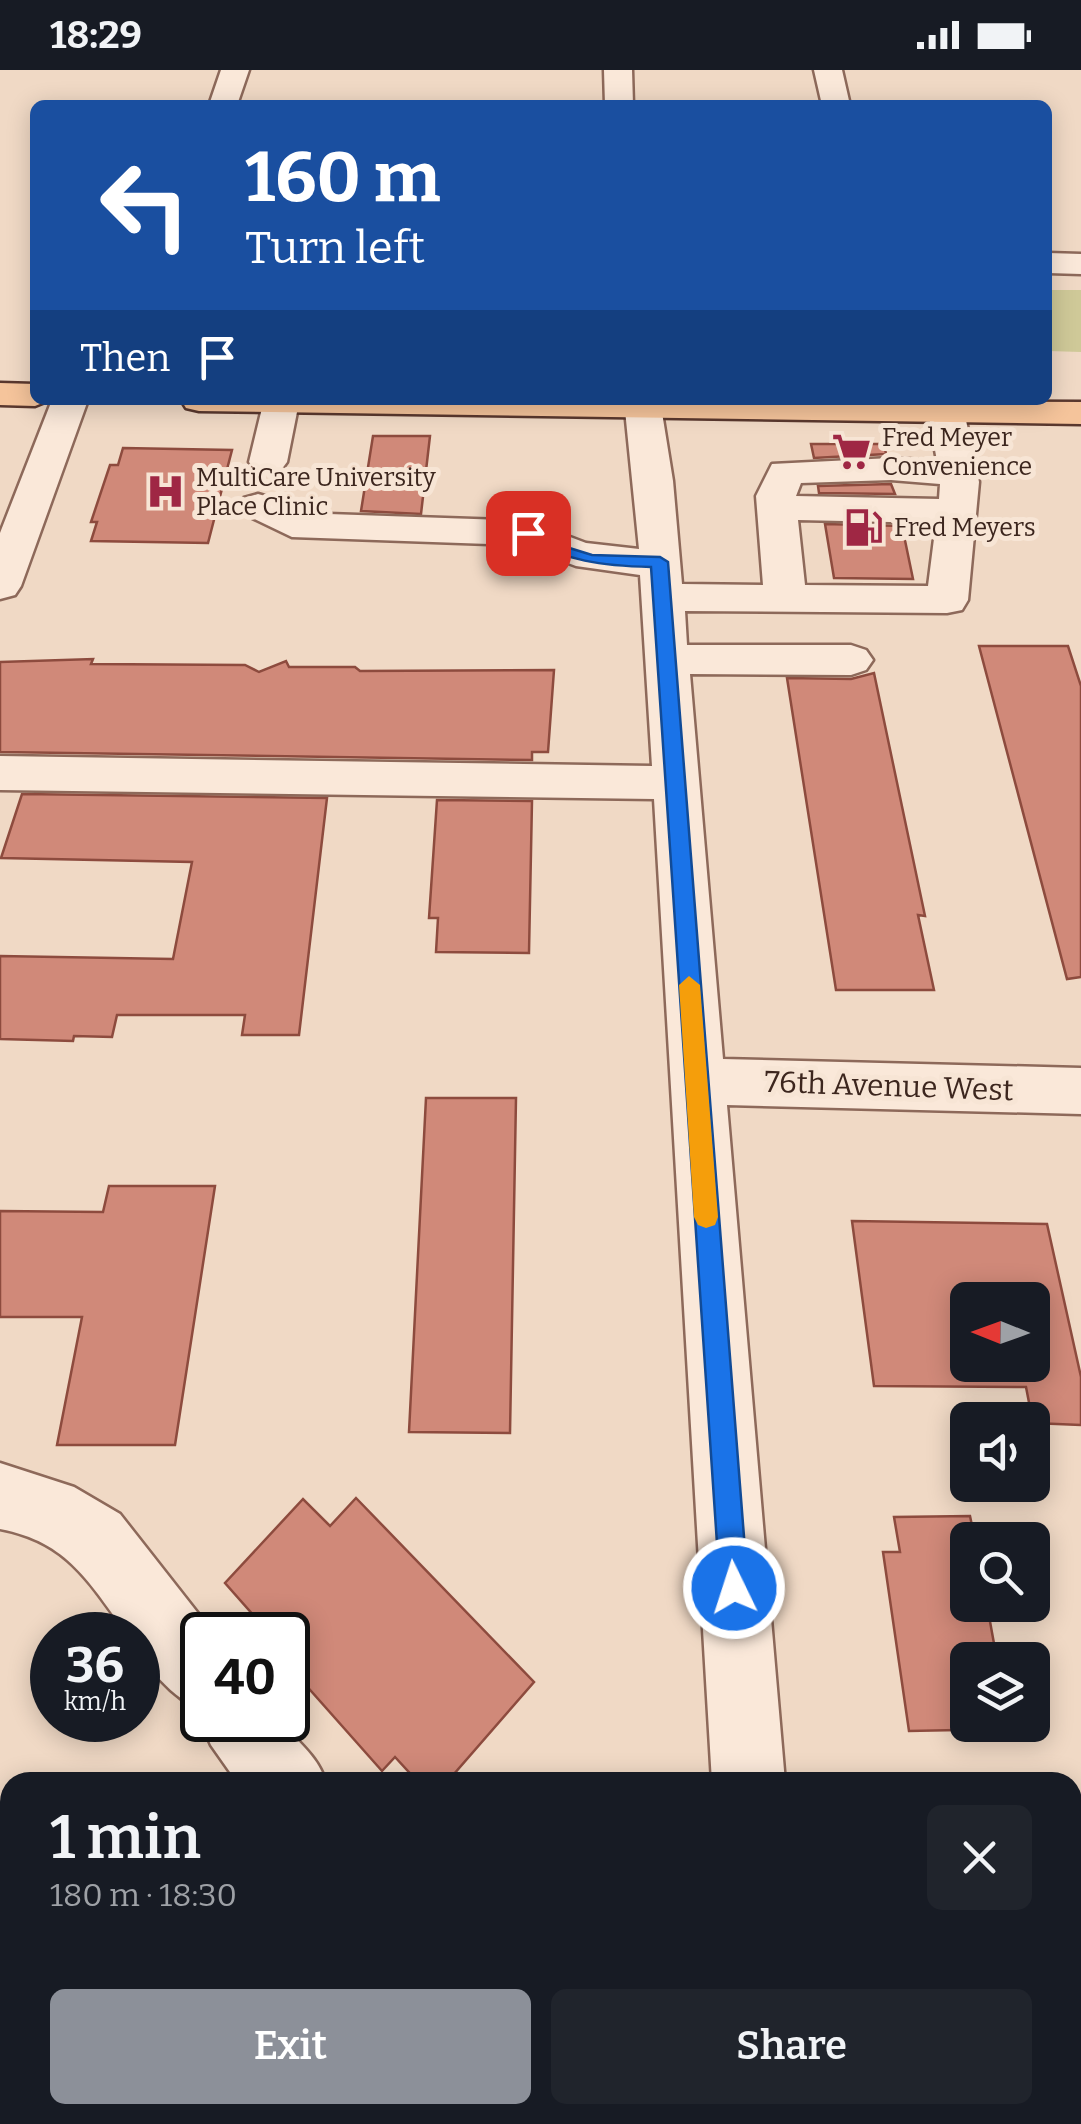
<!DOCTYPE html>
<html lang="en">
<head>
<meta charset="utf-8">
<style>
	:root { --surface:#171b24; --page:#20242c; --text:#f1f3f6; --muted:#9ea1a6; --accent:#8c9099 }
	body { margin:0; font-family:Bitter,serif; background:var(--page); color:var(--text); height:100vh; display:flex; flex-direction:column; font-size:38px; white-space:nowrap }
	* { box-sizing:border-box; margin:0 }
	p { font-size:32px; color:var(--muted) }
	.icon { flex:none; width:55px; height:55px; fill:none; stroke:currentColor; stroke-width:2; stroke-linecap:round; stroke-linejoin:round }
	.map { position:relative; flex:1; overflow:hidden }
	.sheet { position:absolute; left:0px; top:1702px; width:1082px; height:352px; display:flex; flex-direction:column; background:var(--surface); border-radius:30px 30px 0 0; box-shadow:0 5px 25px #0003 }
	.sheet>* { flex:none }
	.banner { position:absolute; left:30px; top:30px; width:1022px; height:305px; border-radius:15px; box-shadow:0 5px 25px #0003; background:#1a4fa0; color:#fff; overflow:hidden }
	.needle { width:65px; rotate:271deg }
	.tools { position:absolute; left:950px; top:1212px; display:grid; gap:20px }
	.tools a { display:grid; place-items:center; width:100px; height:100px; border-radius:15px; background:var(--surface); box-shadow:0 5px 25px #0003; font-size:50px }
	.speed { position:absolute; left:30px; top:1542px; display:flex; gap:20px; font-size:50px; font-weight:700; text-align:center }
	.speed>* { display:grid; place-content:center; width:130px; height:130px; border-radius:50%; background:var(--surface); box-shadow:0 5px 25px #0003; line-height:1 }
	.speed small { font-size:25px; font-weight:400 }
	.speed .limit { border:5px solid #111; border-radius:15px; background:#fff; color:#111 }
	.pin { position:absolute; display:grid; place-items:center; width:85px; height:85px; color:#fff; margin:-42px; border-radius:20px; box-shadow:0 5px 15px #0006 }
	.me { position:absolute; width:110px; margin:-55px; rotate:356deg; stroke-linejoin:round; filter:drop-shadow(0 0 8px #0008) }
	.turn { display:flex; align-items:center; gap:35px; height:210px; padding:0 50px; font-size:45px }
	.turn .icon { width:130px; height:130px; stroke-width:2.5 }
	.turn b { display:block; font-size:70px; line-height:85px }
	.then { display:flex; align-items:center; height:95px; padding:0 50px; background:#0003; gap:20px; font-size:38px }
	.round { display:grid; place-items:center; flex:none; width:105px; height:105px; border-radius:15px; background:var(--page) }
	.summary { display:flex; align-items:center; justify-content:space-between; height:170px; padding:0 50px }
	h1 { font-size:60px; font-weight:600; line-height:75px }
	.button { display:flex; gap:20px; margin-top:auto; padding:20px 50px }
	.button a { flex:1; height:115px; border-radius:15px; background:var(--accent); color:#fff; font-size:40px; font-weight:600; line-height:115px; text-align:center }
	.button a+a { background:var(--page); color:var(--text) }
	.status { display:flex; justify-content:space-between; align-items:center; height:70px; padding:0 50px; background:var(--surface); direction:ltr }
	.status svg { height:28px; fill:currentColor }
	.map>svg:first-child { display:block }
	.green { fill:#cfc998 }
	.building { fill:#d08979; stroke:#8d4b3e; stroke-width:2.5; fill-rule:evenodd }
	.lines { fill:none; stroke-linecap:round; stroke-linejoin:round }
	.minor-casing { stroke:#8d695a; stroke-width:5 }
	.major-casing { stroke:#5a382e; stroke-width:5 }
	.minor { fill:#fae8d9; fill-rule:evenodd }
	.major { fill:#f5c49b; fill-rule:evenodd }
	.route { fill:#1a73e8; stroke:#114b97; stroke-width:2.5 }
	.slow { fill:#f59e0b }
	.labels { text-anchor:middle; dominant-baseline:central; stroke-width:10; stroke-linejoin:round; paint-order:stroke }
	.far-poi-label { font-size:25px; fill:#3c261e; stroke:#f7e5d5; text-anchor:start }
	.street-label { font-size:30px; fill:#3c261e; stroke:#f7e5d5 }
</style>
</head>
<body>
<div class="status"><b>18:29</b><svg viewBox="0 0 49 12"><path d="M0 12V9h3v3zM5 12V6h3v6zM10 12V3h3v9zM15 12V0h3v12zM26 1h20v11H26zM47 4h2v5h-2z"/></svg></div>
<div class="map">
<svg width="1081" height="2054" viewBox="0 0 1081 2054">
	<rect width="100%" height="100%" fill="#f0d9c5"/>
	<!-- green -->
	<path class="green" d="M1048,220H1081V282L1048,281Z"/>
	<!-- building -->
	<path class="building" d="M373,366H430L421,444L361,441Z
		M811,374H884L886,384L814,388Z
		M123,378L232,380L208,473L91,471L97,452H91L110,395H118Z
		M891,414L895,424L819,423L818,416Z
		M825,454L902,456L913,509L834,508Z
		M979,576H1068L1081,616V907L1067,909Z
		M93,589L91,594L245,595L259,602L286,591L289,597H355L360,601L554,600L548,682H532V690L0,682V592Z
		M874,603L925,846L918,845L934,920H836L787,608L851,609Z
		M22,724L327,728L299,965H242L245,945H117L112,967L74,966L73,971L0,969V886L173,889L192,792L1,788Z
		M437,730L532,731L529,883L436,882L438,848H429Z
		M426,1028H516L510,1363L409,1362Z
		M109,1116H215L175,1375H57L82,1247H0V1141L103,1142Z
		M852,1151L1047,1154L1081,1307V1355L1033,1353L1026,1317L874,1316ZM968,1230H1032V1295H968Z
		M356,1428L534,1612L447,1712H418L395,1687L382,1701L288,1595V1565H271L225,1513L303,1429L330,1456Z
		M970,1446L975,1470H968V1535H987L997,1590H968V1655H1009V1659L909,1661L883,1482H900L894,1447Z"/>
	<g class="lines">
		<defs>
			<path id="minor" d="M221,0H249L237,35H209Z
				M604,0H632L633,35H605Z
				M814,0H842L850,35H822Z
				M1048,183L1081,184V204L1048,203Z
				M52,330H88L21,516L15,525L0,529V463Z
				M264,330L299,332L287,392L281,400L268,403L255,400L249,392Z
				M624,330H660L673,411L682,514L763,515L756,426L772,394L891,388L937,391L928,341L933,333L946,330L959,333L964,341L979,412L968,530L962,540L947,543L685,541L687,575H851L866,580L873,590L866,600L851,605L690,604L723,989L1081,998V1044L727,1035L785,1712H712L654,729L0,720V686L652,696L640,505L576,496L520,475L292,467L244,444L238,436L244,428L258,424L272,428L300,443L528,451L586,473L639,479ZM891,410L940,414L939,429L796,426L801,413ZM798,450L936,453L928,516L805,515Z
				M0,1393L74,1417L120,1444L215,1565H202V1640C177,1631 138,1594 138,1565H128C89,1513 69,1472 0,1459Z
				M202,1644V1650H280C298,1674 316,1683 326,1712H237L211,1675L200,1650Z
				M1072,1817H1081V1895L1072,1894Z
				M187,2045H269L268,2054H186Z
				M733,2045H815L816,2054H734Z"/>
			<path id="major" d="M0,313L35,314V330H50L35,336L0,335Z
				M181,330L1081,332V354L199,341L186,338Z"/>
		</defs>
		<!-- minor casing -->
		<use href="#minor" class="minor-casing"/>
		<!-- major casing -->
		<use href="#major" class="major-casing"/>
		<!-- minor -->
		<use href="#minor" class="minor"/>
		<!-- major -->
		<use href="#major" class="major"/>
	</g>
	<!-- route -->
	<path class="route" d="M528,458L563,476L592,485L660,487L668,492L748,1518L744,1527L734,1532L724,1527L720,1518L651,497C603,496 565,491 523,467L520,463Z"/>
	<!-- slow -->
	<path class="slow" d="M689,906L700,915L718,1147L715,1155L706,1158L698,1155L694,1147L679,915Z"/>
	<!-- icons -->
	<defs>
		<symbol id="supermarket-bare" viewBox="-9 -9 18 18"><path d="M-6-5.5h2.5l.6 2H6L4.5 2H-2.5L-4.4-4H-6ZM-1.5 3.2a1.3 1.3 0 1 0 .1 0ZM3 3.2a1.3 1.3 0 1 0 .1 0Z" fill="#9f2744" stroke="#f7e5d5" stroke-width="2.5" paint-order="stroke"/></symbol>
		<symbol id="hospital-bare" viewBox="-9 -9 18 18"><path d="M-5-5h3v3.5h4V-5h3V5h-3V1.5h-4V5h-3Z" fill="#9f2744" stroke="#f7e5d5" stroke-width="2.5" paint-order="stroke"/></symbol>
		<symbol id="fuel-bare" viewBox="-9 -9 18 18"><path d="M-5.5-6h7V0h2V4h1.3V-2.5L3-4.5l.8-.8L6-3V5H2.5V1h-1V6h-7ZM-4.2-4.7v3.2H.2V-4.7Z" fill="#9f2744" stroke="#f7e5d5" stroke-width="2.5" paint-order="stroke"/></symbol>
	</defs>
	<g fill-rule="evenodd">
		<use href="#supermarket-bare" x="824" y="354" width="55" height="55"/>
		<use href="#hospital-bare" x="138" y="394" width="55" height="55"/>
		<use href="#fuel-bare" x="836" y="430" width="55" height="55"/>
	</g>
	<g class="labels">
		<!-- far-poi labels -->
		<g class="far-poi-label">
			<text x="882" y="368">Fred Meyer<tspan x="882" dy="29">Convenience</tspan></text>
			<text x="196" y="408">MultiCare University<tspan x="196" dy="29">Place Clinic</tspan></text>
			<text x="894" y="458">Fred Meyers</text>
		</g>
		<!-- street labels -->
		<g class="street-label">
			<text transform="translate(889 1016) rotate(2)">76th Avenue West</text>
		</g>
	</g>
</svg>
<div class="tools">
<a><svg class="needle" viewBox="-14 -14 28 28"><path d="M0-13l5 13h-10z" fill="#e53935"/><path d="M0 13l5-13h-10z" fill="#9ea1a6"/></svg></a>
<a><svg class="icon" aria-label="sound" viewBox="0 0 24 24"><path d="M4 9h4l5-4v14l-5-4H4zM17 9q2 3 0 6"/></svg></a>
<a><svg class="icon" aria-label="search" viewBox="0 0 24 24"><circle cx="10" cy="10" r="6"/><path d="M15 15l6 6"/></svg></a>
<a><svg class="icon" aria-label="layers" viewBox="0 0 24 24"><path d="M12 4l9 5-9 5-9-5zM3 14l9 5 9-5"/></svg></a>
</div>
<div class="speed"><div>36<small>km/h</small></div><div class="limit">40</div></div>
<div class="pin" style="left:528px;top:463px;background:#d93025"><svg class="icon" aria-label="arrive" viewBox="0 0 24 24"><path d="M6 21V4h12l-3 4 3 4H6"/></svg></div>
<svg class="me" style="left:734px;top:1518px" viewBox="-20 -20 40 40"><circle r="17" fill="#1a73e8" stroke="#fff" stroke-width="3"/><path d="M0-11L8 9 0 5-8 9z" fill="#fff"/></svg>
<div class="banner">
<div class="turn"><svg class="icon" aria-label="left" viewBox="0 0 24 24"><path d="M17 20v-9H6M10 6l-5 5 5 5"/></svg><div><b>160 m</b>Turn left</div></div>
<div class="then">Then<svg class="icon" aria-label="arrive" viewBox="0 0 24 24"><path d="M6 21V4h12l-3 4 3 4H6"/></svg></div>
</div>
<section class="sheet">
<div class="summary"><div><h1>1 min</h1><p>180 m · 18:30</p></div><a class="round"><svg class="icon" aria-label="close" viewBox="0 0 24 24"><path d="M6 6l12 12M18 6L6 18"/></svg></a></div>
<div class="button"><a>Exit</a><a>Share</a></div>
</section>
</div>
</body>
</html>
